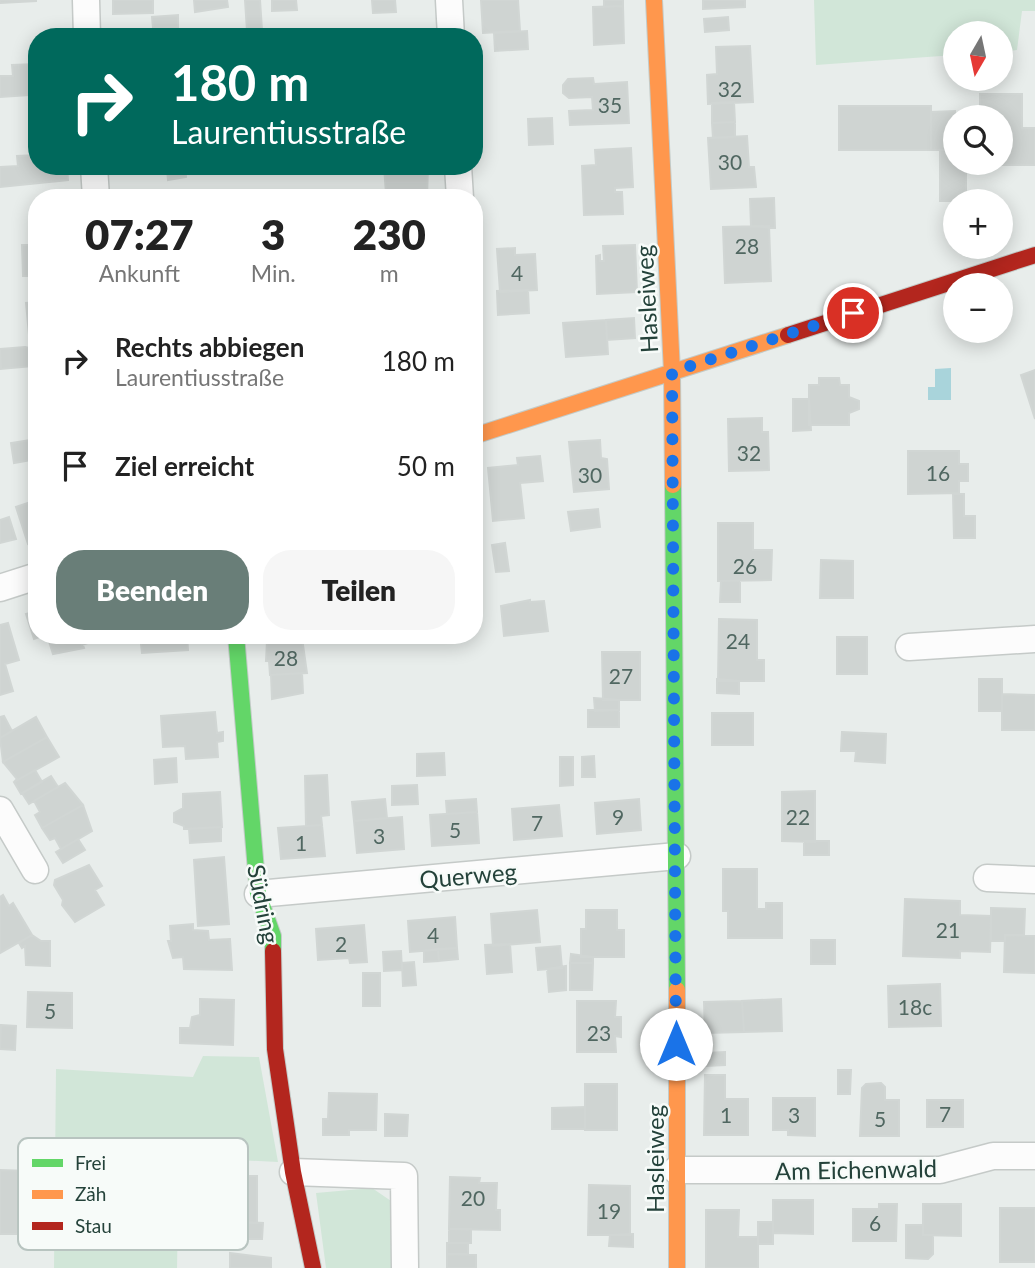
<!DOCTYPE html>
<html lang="de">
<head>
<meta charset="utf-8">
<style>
	:root { --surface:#fff; --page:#f6f6f6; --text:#222; --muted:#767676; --accent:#697e78 }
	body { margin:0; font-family:Lato,sans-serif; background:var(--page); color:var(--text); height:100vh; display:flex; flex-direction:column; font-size:26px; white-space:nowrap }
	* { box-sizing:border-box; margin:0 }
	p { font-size:23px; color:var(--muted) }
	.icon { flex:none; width:38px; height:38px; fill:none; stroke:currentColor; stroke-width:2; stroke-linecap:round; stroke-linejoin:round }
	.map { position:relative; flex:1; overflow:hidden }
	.drawer { position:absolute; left:28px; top:189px; width:455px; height:455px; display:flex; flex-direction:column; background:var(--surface); border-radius:28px; box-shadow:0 4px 18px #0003 }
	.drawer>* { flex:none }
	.hud { position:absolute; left:28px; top:28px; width:455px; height:147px; border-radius:28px; box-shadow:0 4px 18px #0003; background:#00695c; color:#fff; overflow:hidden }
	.needle { width:46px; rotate:189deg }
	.buttons { position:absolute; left:943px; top:21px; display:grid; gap:14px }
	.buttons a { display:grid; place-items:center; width:70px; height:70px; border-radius:50%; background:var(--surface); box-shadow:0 4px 18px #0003; font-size:35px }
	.pin { position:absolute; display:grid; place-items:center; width:60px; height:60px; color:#fff; margin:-30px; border:4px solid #fff; border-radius:50%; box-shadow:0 2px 7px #0007 }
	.me { position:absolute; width:77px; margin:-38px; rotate:0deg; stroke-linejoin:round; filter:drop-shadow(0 0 5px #0008) }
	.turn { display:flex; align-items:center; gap:24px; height:147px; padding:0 28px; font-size:32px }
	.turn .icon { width:91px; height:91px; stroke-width:2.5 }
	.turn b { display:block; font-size:49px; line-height:60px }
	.eta { display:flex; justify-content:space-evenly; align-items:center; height:119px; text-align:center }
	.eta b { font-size:42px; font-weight:800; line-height:49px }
	.primary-button { display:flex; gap:14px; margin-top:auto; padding:14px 28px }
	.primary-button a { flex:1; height:80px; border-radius:28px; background:var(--accent); color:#fff; font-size:28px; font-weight:800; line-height:80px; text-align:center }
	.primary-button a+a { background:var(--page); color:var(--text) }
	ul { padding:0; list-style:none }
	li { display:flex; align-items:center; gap:21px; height:105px; padding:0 28px }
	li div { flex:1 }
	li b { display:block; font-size:26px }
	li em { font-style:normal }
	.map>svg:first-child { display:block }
	.green { fill:#d1e6d8 }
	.water { fill:#a9d4db }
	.building { fill:#cfd4d2; stroke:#d1d6d4; stroke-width:2 }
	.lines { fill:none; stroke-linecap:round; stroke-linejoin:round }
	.street-casing { stroke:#c5cac8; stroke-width:29 }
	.fast-casing { stroke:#c3cbc8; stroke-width:18 }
	.slow-casing { stroke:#c3cbc8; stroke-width:18 }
	.jam-casing { stroke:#c3cbc8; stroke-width:18 }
	.street { stroke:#fcfcfc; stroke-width:26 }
	.fast { stroke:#63d668; stroke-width:16 }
	.slow { stroke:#ff974d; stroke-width:16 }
	.jam { stroke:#b3261e; stroke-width:16 }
	.route { stroke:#1a73e8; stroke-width:12; stroke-dasharray:0 21.6 }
	.labels { text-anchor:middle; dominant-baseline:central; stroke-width:5; stroke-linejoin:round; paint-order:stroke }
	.number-label { font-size:21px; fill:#506761 }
	.street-label { font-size:24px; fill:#24423a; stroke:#f7fbf9 }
	.key { fill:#f7fbf9; stroke:#b8c4c0; stroke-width:2 }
	.key-label { font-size:19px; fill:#24423a }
</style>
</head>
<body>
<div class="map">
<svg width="1035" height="1268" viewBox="0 0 1035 1268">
	<rect width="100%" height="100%" fill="#e8edeb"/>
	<!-- green -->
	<path class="green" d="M814,0H1035V11H1022L1017,50L1001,52V33H956L955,55L816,65Z
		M203,1056L259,1057L278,1162L179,1157L177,1268H54L56,1069L193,1077Z
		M372,1188L394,1203L391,1268H326L316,1193Z"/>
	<!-- water -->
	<path class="water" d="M951,368V400H928V387H935V369Z"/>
	<!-- building -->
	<path class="building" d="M0,0H36V1L0,3Z
		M113,0H153V13L113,14Z
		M194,0H227L228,7L195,12Z
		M245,0H260L262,30L247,31Z
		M272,0H296L297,10L272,11Z
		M372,0H395L396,12L373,13Z
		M481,0H518L520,31L483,33Z
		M604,0H623V6L604,7Z
		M703,0H745V7L703,9Z
		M623,6L624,43L594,45L593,7Z
		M178,15V27L153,28L152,17Z
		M728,17L729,30L705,32L704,19Z
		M527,31L528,49L495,51L494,33Z
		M750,46L753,102L708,104L707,75L717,74L716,47Z
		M37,64V91H29V95L0,97V76H13L12,65Z
		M593,78L594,84L627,82L629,123L570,125L569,111L593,110L592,97L569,98L563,93V85L568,79Z
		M980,94H1022V128H1035V165H979L1001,163V117H980Z
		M734,102L735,122L712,123V103Z
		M839,106H931V150H839Z
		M955,111V150H931V112Z
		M552,118L553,144L529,145L528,119Z
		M735,122V137L713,138L712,123Z
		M747,136L749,167H754L756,187L711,189L708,138Z
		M631,148L633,187L615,188V192H622L623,214L584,215L582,166L596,165L595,150Z
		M940,150H956V163H966V201H940Z
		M37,155V166H67L68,180L0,187V167L18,166L17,156Z
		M123,166H152L153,169L123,171Z
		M167,166H185V168L167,169Z
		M384,166H428L427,198H395V194H386Z
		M185,168L186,177L168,180L167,169Z
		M774,198L775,228L751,226L750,199Z
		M30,224H37V276H23L22,245H31Z
		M769,226L771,281L725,283L723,227Z
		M635,245L637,292L597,294L596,256L600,255V261H604L603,246Z
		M515,248V255L535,254L537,290L500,292L497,249Z
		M528,290L529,313L498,315L497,291Z
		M37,302V334L29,335L26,303Z
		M634,318L635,338L607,340L606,320Z
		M606,320L608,354L566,357L563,323Z
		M37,334V365L32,366L29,335Z
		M25,347L30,348L32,366L1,369L0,349Z
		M1035,370V419L1021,375Z
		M819,378H839L840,385H849V397L859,401V409L849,413V425H809V385H819Z
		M793,399H809L811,430L793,431Z
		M762,418V432H768L769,470L729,471L728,419Z
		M37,439V459L14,463L11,443Z
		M600,440L601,458L607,459L609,489L574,492L569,442Z
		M908,451H959V464H968V481H959V493L908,494Z
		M540,456L543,481L520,483L524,518L493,521L488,468L518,465L517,458Z
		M953,494H964V516H975V538H954Z
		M37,500V541L28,544L16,507Z
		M598,509L600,527L571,531L568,512Z
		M9,517L16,539L0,543V520Z
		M718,523H753V550H772L771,580L718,581Z
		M505,543L509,571L496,572L492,545Z
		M821,560L853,561V598H820Z
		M721,581H740V602H720Z
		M530,600V602L544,601L548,631L504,636L501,606Z
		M37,611V635H45L34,639L26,614Z
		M719,619L757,620V660H764V681H718Z
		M8,623L19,660L5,664L13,691L0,695V625Z
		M47,635H79L84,648L53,654Z
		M79,635H101L97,640L82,645Z
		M140,635H187L188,650L142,653Z
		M837,637H867V674H837Z
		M302,638L307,673L270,675L269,661H266L267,641Z
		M602,652H640V700H603Z
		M302,673L303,693L272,699L271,675Z
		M717,679L739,681V694L717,693Z
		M979,679H1002V711H979Z
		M1002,694L1035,695V730H1002Z
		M594,698L619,700V710L595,711Z
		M588,710H619V727H588Z
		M215,712L217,733L223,732V741L217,742L218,757L186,759L185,746L163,747L161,716Z
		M712,713H753V745H712Z
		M4,716L12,731L0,738V717Z
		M36,717L47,737L3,762L0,738Z
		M842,732L886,734L885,763L855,761L856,751H841Z
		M47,737L59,757L14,782L17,779L3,762Z
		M444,753L445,775L417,776V754Z
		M594,756L595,777H582V757Z
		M560,757H573V785L560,786Z
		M176,758L177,782L155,784L154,760Z
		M35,770L42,782L21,794L14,782Z
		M327,775L329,815L321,816L322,825L306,826L305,776Z
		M51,776L58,787L29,804L22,793Z
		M65,783L83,805L42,828L35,815L40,812L34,801Z
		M417,785L418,804L392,805V786Z
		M815,791V842L782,841V792Z
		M220,792L222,827L184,829V826L174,822V813L183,808V794Z
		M385,799L387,818L354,821L352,802Z
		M476,799L477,812L447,814L446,801Z
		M639,799L641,830L597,834L595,803Z
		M83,805L92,831L61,849L55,838L50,840L42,828Z
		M559,805L562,836L514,840L512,809Z
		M477,812L479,843L432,846L430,815Z
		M402,817L404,849L357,853L354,821Z
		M322,825L325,856L281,859L278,828Z
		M221,827V841L190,843L189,829Z
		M78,839L85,850L63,863L56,852Z
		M804,841H829V855H804Z
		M224,857L229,924L198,926L194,860Z
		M89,865L102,886L95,890L104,905L75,922L62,905L63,900L54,885L55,880Z
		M723,869H757V909H766V903H782V938H728V911H723Z
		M3,895L9,906L13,903L32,935L0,953V897Z
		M905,899L960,901V915L991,916L990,952L960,951V958L903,956Z
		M991,908L1025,909L1024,935H1005V941H991Z
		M537,910L540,942L493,946L491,914Z
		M586,910H617V930H624V957H581V929H586Z
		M455,917L457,948L410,952L408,921Z
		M193,924V930L208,931L209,940L230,939L232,970L184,969L183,957L173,958L168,941H171L170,926Z
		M364,925L367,962L350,963L349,958L318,960L316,929Z
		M32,935L41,941H50V966L26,965L25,946L22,948L19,943Z
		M1005,935L1035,936V973L1004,972Z
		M811,940H835V964H811Z
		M510,944L512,972L487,974L485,945Z
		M560,946L562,968L538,970L536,948Z
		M457,948L458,959L439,961L438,949Z
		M438,949L439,961L424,962V951Z
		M401,951L402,970L384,971L383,952Z
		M571,954L593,957V963H570Z
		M414,962L416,985L403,986L402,963Z
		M570,963H593L592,990H570Z
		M566,966V990L549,992L547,969Z
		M363,973H380V1006H363Z
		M940,984L941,1026L889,1027L888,986Z
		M28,992L72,993V1028L27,1027Z
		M200,999L234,1000L233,1045L180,1043V1028H190L192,1017L200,1015Z
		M781,999L782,1031L744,1032L742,1001Z
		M577,1001H616L615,1017H621V1037L615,1036L616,1052H577Z
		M742,1001L744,1032L705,1033L704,1002Z
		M1,1025L16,1026L15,1050L0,1049Z
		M725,1052V1065L706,1066V1053Z
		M838,1070H851L850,1094H838Z
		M705,1075H725V1099H748V1135H704Z
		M881,1083L885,1087V1100H899V1136H860L862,1088L866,1084Z
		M585,1084H617V1130H585Z
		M329,1093L377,1094L376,1130H349V1135H323V1119H328Z
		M773,1098H815V1136L788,1135V1130H773Z
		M927,1100H963V1127H927Z
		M585,1107V1129H552V1108Z
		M385,1114L408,1115L407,1136H385Z
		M0,1170L30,1171L29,1234H0Z
		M216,1176L218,1181H233V1176H257V1223L215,1222Z
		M450,1177L480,1178L479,1183H497L496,1210H500V1230L449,1229Z
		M589,1185L630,1186V1235H588Z
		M773,1200H813V1234L773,1233Z
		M879,1204H897L896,1241H853V1209H879Z
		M923,1204H961V1236L923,1235Z
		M1000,1208H1035V1262H1000Z
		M706,1210H739L738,1237H758V1268H706Z
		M242,1222L263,1223L262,1239H242Z
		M758,1222H773V1244H758Z
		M906,1225H923V1235H933V1254L928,1259L906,1258Z
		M449,1229H471V1243H449Z
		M633,1234V1247L609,1246L610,1235Z
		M447,1243H468V1254H447Z
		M230,1253L271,1258V1268H230Z
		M447,1254L476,1255V1268H447Z"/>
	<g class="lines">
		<defs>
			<path id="street" d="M86,0L87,37
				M449,0L451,37
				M94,166L96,198
				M458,166L460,198
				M0,588L37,576
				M909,647L1035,639
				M0,810L35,870
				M987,878L1035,880
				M258,894L677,856
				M676,1170H940L993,1156H1035
				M293,1172L404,1176L405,1268"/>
			<path id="fast" d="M673,485L677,990
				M236,635L258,894L273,936V951"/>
			<path id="slow" d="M654,0L672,372L673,485
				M474,436L788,335
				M677,990V1268"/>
			<path id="jam" d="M788,335L1035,255
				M273,951L275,1049L293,1172L313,1268"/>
		</defs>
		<!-- street casing -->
		<use href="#street" class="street-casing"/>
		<!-- fast casing -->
		<use href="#fast" class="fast-casing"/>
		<!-- slow casing -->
		<use href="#slow" class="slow-casing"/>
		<!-- jam casing -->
		<use href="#jam" class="jam-casing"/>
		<!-- street -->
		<use href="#street" class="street"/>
		<!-- fast -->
		<use href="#fast" class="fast"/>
		<!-- slow -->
		<use href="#slow" class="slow"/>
		<!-- jam -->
		<use href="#jam" class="jam"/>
	</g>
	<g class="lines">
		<!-- route -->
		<path class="route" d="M676,1044L672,372L853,313"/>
	</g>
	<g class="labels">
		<!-- number labels -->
		<g class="number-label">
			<text x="730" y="88">32</text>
			<text x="610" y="104">35</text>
			<text x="730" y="161">30</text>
			<text x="747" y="245">28</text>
			<text x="517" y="272">4</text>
			<text x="749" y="452">32</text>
			<text x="938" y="472">16</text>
			<text x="590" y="474">30</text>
			<text x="745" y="565">26</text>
			<text x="738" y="640">24</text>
			<text x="286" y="657">28</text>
			<text x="621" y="675">27</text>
			<text x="618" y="816">9</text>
			<text x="798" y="816">22</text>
			<text x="537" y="822">7</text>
			<text x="455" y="829">5</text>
			<text x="379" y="835">3</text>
			<text x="301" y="842">1</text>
			<text x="948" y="929">21</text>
			<text x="433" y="934">4</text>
			<text x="341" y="943">2</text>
			<text x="915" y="1006">18c</text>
			<text x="50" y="1010">5</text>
			<text x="599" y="1032">23</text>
			<text x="945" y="1113">7</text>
			<text x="726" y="1114">1</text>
			<text x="794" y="1114">3</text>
			<text x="880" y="1118">5</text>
			<text x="473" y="1197">20</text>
			<text x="609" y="1210">19</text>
			<text x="875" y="1222">6</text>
		</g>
		<!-- street labels -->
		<g class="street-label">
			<text transform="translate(646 299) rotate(-93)">Hasleiweg</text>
			<text transform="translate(468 875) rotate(-5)">Querweg</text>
			<text transform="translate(264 904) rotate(79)">Südring</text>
			<text transform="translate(654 1159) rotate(-90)">Hasleiweg</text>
			<text transform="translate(856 1169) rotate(-1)">Am Eichenwald</text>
		</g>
	</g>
	<!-- legend -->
	<rect x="18" y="1138" width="230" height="112" rx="10" class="key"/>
	<rect x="32" y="1159" width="31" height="8" fill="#63d668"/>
	<rect x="32" y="1190" width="31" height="9" fill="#ff974d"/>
	<rect x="32" y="1222" width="31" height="8" fill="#b3261e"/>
	<g class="key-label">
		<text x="75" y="1170">Frei</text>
		<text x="75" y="1201">Zäh</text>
		<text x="75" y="1233">Stau</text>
	</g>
</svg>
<div class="buttons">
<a><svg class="needle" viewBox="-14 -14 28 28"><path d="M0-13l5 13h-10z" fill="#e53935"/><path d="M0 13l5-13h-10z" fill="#767676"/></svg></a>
<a><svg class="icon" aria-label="search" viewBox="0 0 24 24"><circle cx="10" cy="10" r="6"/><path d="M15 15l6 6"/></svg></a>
<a>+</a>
<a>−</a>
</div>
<div class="pin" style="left:853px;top:313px;background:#d93025"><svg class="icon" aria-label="arrive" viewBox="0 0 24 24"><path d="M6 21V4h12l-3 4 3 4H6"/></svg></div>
<svg class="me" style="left:676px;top:1044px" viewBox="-20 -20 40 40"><circle r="19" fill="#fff"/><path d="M0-13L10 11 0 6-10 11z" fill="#1a73e8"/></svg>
<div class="hud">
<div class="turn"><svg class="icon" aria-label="right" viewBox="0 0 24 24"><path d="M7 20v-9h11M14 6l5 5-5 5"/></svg><div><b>180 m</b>Laurentiusstraße</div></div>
</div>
<section class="drawer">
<div class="eta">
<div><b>07:27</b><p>Ankunft</p></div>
<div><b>3</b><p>Min.</p></div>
<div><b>230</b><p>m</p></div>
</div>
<ul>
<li><svg class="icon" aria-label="right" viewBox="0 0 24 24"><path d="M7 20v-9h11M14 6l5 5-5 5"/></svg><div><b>Rechts abbiegen</b><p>Laurentiusstraße</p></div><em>180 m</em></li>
<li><svg class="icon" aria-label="arrive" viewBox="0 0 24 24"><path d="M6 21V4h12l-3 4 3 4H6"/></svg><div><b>Ziel erreicht</b></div><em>50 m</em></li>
</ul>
<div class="primary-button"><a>Beenden</a><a>Teilen</a></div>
</section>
</div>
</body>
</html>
